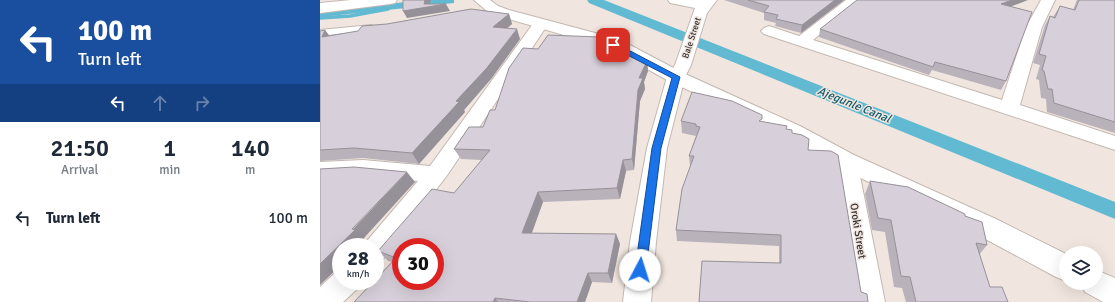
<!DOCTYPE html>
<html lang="en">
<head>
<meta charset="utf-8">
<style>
	:root { --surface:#fff; --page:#f6f6f7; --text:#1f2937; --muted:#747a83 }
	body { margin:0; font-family:Signika,sans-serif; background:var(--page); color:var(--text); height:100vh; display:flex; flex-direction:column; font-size:15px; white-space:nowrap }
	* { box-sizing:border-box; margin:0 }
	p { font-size:13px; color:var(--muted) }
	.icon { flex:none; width:22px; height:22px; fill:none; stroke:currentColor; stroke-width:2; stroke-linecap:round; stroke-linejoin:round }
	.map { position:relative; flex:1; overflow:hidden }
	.drawer { display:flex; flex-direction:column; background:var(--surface); width:320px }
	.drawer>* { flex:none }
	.guide { background:#1a4fa0; color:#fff; overflow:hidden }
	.tools { position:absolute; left:739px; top:246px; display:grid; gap:8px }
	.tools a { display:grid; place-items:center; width:44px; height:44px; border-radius:50%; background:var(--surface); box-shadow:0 4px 16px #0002; font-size:20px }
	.speed { position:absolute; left:12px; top:238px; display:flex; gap:8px; font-size:20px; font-weight:700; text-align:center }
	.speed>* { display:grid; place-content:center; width:52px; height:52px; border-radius:50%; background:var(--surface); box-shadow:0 4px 16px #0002; line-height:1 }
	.speed small { font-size:10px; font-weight:400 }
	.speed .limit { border:6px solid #d22; background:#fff; color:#111 }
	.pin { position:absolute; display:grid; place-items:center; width:34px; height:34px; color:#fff; margin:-17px; border-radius:8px; box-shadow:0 2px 6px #0006 }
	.me { position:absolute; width:44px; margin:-22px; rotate:5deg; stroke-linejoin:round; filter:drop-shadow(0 0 3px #0008) }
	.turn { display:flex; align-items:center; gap:14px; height:84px; padding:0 12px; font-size:18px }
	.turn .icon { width:52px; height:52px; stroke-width:2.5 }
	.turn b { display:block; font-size:28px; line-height:34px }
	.lanes { display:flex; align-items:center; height:38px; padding:0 12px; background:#0003; justify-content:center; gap:20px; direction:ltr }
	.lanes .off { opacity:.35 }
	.eta { display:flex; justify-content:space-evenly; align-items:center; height:68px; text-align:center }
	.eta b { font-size:24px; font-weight:600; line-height:28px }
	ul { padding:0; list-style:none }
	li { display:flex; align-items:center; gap:12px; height:56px; padding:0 12px }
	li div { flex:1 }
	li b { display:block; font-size:15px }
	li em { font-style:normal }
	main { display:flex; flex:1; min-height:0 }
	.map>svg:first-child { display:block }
	.water { fill:#62bad2 }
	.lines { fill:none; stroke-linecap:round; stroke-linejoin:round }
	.stream { stroke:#62bad2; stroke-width:3.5 }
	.canal { fill:#62bad2; fill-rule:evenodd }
	.minor-casing { stroke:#c3b8b1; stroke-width:2 }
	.tertiary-casing { stroke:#c3b8b1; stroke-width:2 }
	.minor { fill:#fff; fill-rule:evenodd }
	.tertiary { fill:#fff; fill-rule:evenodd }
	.wall { fill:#b9b2bb }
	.shaded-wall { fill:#969198 }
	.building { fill:#d7cfd9; stroke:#969198; fill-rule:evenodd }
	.route { fill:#1a73e8; stroke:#114b97 }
	.labels { text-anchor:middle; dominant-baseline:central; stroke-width:3; stroke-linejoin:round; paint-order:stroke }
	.far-street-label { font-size:9px; fill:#35302e; stroke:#f1e6df }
	.street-label { font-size:11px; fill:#35302e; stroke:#f1e6df }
	.water-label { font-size:12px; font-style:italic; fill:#115b6c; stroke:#f1e6df }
</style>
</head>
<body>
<main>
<section class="drawer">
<div class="guide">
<div class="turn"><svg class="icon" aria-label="left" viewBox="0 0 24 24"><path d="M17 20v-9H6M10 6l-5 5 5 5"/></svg><div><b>100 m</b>Turn left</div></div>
<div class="lanes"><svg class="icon" aria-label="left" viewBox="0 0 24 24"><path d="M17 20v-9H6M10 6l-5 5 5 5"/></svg><svg class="icon off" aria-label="ahead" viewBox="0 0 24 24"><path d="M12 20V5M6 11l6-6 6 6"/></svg><svg class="icon off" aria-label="right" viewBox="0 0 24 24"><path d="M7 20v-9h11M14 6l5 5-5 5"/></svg></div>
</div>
<div class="eta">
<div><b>21:50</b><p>Arrival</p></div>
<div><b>1</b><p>min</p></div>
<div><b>140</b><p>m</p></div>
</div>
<ul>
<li><svg class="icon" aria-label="left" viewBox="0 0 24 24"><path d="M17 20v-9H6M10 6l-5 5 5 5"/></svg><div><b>Turn left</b></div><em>100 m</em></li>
</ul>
</section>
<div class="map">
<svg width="795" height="302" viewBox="0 0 795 302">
	<rect width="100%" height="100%" fill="#f1e6df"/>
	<!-- water -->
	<path class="water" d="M100,0H134V3L0,17V13Z"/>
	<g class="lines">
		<!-- stream -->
		<path class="stream" d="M0,18L30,16L68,9"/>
		<!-- canal -->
		<path class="canal" d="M267,0H284L795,202V219L269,3Z"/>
		<defs>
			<path id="minor" d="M348,0H397L387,13L371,65L365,77L347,148L336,242L331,302H303L310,242L327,148L347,77L355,65L375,8L350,3Z
				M526,0H542L493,40L682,100L706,27L721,0H735L722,27L700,105L795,136V150L444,34L441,31L444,28L449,26L479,36Z
				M220,19L225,21L228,24L128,174L64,258L55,261V247H44L46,242L98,181L43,176L0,178V162L43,160L110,166L215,21Z
				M51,25L56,27L59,30L56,33L0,40V30Z
				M526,153L534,155L537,161L565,302H537L515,161L518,155Z
				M21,270V281H40L36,290L23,302H0V287L16,272Z"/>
			<path id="tertiary" d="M31,0H77L75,3L70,4L0,13V3Z
				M154,0H170L178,6L189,10L290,37L308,44L363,73L480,126L534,155L676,219L746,254V281L736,277L658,235L518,167L466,136L349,81L296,52L278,45L179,16L168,12Z
				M776,270L795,278V302H783L765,292L761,283H776Z"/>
		</defs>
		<!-- minor casing -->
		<use href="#minor" class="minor-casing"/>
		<!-- tertiary casing -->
		<use href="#tertiary" class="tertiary-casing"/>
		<!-- minor -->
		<use href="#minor" class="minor"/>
		<!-- tertiary -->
		<use href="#tertiary" class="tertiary"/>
	</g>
	<!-- wall -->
	<path class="wall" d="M404,0H524L481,33L455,26L456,23L444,20V13Z
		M757,0H795V133L727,112L726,99L721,98L719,80L716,79L720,65L713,63L725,25L730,16L733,17L740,6L753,10Z
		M691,7L686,81L681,90L612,70L609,75L499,37L500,29Z
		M189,14L192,24L187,28L200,39L171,79L144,110L145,112L99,164L43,158L0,161V31L5,30L9,35Z
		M281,41L292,42L293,46L313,54L314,58L327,61L328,71L324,82L325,89L320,101L314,170L306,171L300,199L223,202L212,233L296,234L300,244L292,283L272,282L265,302H34L72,262L68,261L58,251L134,193L162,160L141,159L134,149L163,127L218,49Z
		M361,121L442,122L466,129L472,133L488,150L541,292L548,302H379L382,261L459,263V246L357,241L356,230L370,167L369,156L376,136L362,133Z
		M550,181L645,216L667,245L659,255L670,287L688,302H586L582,288L574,287L565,232L552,230L545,194Z"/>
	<!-- shaded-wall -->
	<path class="shaded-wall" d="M105,0H111L109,6L126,4L130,11L87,18L83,11L104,4Z
		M515,0H524L481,33L482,25Z
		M692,0H708L677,12L681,4Z
		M189,14L192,24L177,37L173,27Z
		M197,29L200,39L171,79L144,110L145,112L99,164L92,153Z
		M5,30L12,40L2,37Z
		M327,61L328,71L324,82L325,89L320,101L314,170L312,159L318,90L319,78Z
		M303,160L306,171L300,199L297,188Z
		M87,172L95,182L44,238L45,240L38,247H21V265L0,285V264Z
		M218,192L223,202L208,243L202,233Z
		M296,234L300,244L292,283L288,273Z
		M268,273L272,282L265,302H257Z
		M175,298L178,302H173Z"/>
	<!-- building -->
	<path class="building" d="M83,0H105L104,4H126L83,11Z
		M428,0H515L482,25L456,19L458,15L444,12L449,6Z
		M537,0H692L681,4L712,12L686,81L615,62L613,67L500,29Z
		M759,0H795V122L734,103L732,89H728L724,71L722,70L726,56L719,54L730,16L735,18L740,6L755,10Z
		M151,9L189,14L173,27L197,29L166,69L136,101L139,102L92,153L34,148L0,150V31L5,30L2,37L38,31L42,26L67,24Z
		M228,35L279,37L280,38L279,40L292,42L290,46L301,47L313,54L312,57L322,58L327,61L319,78H323L318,90L312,159L303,160L297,188L218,192L202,233L296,234L288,273H268L257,302H210L175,298L173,302H34L54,281H55V280L76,258L58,251L112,189L134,193L170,150L134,149L149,127H163L170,110H175L189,68L203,48L218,49ZM81,247H115V281H81Z
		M372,92L412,101L442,115V119L439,121L467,126L466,129L472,130V133L482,135L489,139L488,150L511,151L518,155L541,292L547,294L548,302H379L382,261L461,263V235L356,230L362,189L374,156H369L380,127L376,126V124L361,121Z
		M34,167L87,172L32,229L35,230L0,264V169Z
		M550,181L588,187L645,214V216L662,222L667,245L656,243L670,287H682L688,302H596L590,277L581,276L571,220L558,218Z"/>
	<!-- route -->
	<path class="route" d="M290,43H295L360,77L341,148L326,270L325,273L320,275L316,273L315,270L332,148L352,78L290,46Z"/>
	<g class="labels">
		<!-- far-street labels -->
		<g class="far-street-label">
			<text transform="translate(372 38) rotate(-72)">Bale Street</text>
		</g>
		<!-- street labels -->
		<g class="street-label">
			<text transform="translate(538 231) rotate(81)">Oroki Street</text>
		</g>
		<!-- water labels -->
		<g class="water-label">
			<text transform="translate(534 105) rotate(22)">Ajegunle Canal</text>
		</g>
	</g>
</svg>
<div class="tools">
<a><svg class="icon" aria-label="layers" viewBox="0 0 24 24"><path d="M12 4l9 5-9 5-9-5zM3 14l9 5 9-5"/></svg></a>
</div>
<div class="speed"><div>28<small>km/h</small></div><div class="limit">30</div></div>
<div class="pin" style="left:293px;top:45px;background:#d93025"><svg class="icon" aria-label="arrive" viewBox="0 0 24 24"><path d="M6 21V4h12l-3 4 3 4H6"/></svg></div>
<svg class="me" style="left:320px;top:270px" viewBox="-20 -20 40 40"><circle r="19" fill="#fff"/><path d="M0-13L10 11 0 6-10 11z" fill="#1a73e8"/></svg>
</div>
</main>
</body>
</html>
